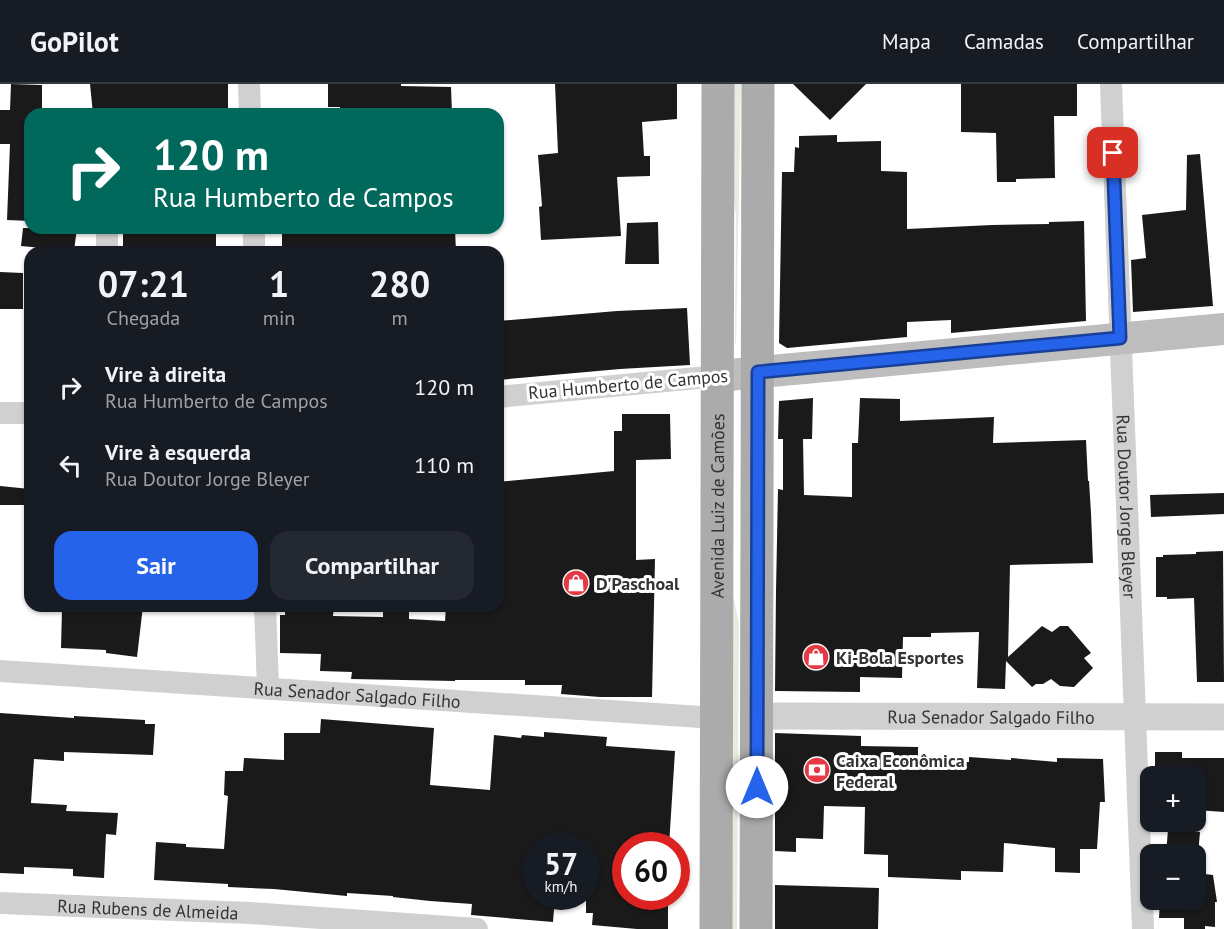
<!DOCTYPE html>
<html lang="pt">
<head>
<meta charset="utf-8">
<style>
	:root { --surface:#171b24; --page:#242831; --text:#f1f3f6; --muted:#9ea1a6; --line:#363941; --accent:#2563eb }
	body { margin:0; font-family:"PT Sans",sans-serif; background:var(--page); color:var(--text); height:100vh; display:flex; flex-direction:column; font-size:22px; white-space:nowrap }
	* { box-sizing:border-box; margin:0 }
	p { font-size:20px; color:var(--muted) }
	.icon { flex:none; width:33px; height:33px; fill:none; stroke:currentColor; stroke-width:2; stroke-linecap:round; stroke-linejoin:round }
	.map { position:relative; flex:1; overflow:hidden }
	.drawer { position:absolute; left:24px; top:162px; width:480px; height:366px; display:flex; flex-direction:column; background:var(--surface); border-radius:18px; box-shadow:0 2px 4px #0004 }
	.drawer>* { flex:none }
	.banner { position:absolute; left:24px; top:24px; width:480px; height:126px; border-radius:18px; box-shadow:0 2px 4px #0004; background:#00695c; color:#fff; overflow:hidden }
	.fabs { position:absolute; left:1140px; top:682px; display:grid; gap:12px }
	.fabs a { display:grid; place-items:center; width:66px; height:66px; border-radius:12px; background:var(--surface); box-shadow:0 2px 4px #0004; font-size:30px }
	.speed { position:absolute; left:522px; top:748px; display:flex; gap:12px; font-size:30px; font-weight:700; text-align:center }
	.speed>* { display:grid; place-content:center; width:78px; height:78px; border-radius:50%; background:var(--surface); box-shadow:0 2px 4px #0004; line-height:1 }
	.speed small { font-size:15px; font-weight:400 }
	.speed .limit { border:9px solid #d22; background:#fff; color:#111 }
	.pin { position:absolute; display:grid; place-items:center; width:51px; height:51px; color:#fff; margin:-26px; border-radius:12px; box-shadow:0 3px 9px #0006 }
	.me { position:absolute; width:66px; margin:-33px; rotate:0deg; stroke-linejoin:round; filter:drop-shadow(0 0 4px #0008) }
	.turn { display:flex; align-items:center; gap:21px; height:126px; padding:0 30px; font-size:27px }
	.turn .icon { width:78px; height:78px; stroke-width:2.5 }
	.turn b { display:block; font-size:42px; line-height:51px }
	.eta { display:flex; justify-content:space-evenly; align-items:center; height:102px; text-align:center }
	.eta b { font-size:36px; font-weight:700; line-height:42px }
	.cta { display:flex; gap:12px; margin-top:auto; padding:12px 30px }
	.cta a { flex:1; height:69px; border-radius:18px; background:var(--accent); color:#fff; font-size:24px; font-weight:700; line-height:69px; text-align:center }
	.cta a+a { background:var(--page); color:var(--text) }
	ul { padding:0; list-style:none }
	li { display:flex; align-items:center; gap:18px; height:78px; padding:0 30px }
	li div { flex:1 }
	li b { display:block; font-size:22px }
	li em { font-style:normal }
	header { display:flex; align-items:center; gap:36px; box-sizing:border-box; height:84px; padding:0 30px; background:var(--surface); border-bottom:2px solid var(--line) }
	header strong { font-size:28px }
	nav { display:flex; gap:33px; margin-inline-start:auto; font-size:21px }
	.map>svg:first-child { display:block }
	.green { fill:#e6ecdf }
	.building { fill:#1a1a1a }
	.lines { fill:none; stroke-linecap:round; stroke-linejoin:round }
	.minor { stroke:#d0d0d0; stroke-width:22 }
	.tertiary { stroke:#d0d0d0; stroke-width:27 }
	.secondary { stroke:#bdbdbd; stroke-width:32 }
	.primary { stroke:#ababab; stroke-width:33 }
	.route-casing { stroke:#184099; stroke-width:15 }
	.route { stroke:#2563eb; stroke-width:10 }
	.labels { text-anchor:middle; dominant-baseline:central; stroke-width:6; stroke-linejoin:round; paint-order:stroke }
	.street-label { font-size:18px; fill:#333; stroke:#fff }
	.poi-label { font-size:18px; font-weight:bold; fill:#333; stroke:#fff; text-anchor:start }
</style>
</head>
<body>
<header>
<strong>GoPilot</strong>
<nav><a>Mapa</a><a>Camadas</a><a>Compartilhar</a></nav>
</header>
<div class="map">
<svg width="1224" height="845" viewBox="0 0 1224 845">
	<rect width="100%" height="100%" fill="#fff"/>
	<!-- green -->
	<path class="green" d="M729,0H741L736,260L735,259L736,130L728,87Z
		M733,510L739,539L737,845H727Z"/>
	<!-- building -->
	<path class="building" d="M11,0L42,1V30H30V137L7,136L10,60H0V26H10Z
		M90,0H228V30H93Z
		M328,0H401V2L451,3L452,30H340V23H328Z
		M555,0H677V35L642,38L644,72H650V92L617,93L621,152L541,156L539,123L542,122L538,71L558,69Z
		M793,0H866L830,36Z
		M961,0H1077V32H1054L1055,94L1016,95V98H997L996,49L961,48Z
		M837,51V58L881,57V87L907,88V145L992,141L1049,140V138L1084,137L1086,237L951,249V236L907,238V253L787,264L779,259L782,88H794L795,63L799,64V52Z
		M1200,70L1213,222L1133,228L1131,176L1146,174L1142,131L1186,126L1187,71Z
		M658,138L659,180H625L627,139Z
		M23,144H77L74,167L21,162Z
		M123,144H216V168H170V164L123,163Z
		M282,144H455L456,168H282Z
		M0,188L23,189V225H0Z
		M687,224L690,281L620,285L498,296V237L617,227Z
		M813,314L812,355H803L804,411L852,413V359H858L860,314L900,315V337L994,333L993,359L1086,356L1088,397H1089L1091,429L1093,479L1010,481L1008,573L1042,542L1052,548L1060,542H1068L1091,569L1084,574L1093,584L1074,603L1060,602L1051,595L1043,600H1036L1032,603L1006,577L1005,605L977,604L979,548L931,549V553H903L902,594L860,593V608L775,607L776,507L778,405L783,406V355H778L779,317Z
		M622,330H670L671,375L636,376V476L655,475L652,613H600L561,610L562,601H525V596H455V597L351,595L352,588L320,587L321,570L280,569V531H285V522H334L333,532L383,533V522H409V535L445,537L446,522H498V398L614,387V347H622Z
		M0,402L30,405V421H0Z
		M1224,409V430L1151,433L1150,411Z
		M1223,467L1224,598H1197L1194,514L1167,515V513H1156V473H1163V471L1196,470V468Z
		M91,522H143L137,573L106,569V566L61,564L62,525L91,526Z
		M0,629L74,634V632L145,636V640H155L153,671L64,668V677L34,675L31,719L67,721L66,727L118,729L116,751L106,750L104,794L73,792V785L24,783V790L0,789Z
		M321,635L434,644L430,701L490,706L494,651L521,654L522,651L544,653V648L607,653L606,662L675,667L669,762H626V813H668V845H637L592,841L593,829H586V762H536V813H555L553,838L471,831L472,820L430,817L393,813V812L347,809V812L274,805L228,803V800L154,796L156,758L186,760V763L224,765L228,712L224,711L225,687H243L244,674L284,676V649H320Z
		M775,649L861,652V662L918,663V677L969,678V673L1011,676V674L1057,678V674L1103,675L1105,718H1100L1097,765H1080V789L1055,788V764L1004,759L1003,788L961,787V796L888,793V771L864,770L865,723L824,722L823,755L796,754V768L775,767Z
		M1155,668H1182V674H1224V728L1196,726V693H1155Z
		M1168,745L1200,748L1198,771H1166Z
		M1196,789L1213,791L1217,818H1215V843L1205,842V845H1184V834H1159L1160,816H1196Z
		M775,801L879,804L878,845H775Z"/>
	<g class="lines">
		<!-- minor -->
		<g class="minor">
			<path d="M249,0L250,30"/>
			<path id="s1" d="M1111,0L1143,845"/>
			<path d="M107,144V168"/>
			<path d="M254,144V168"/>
			<path d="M498,313L718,292"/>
			<path d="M0,329H30"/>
			<path d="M265,522L268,605"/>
			<path id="s2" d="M0,587L716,634"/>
			<path id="s3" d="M0,819L250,829L477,845"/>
		</g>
		<!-- tertiary -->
		<path class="tertiary" id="s4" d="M757,632L1224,633"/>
		<!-- secondary -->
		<path class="secondary" d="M718,292L1224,245"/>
		<!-- primary -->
		<g class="primary">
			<path id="s5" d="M716,845L718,0"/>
			<path d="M756,845L758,0"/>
		</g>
	</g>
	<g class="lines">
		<defs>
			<path id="route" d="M757,703L758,288L1120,254L1113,69"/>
		</defs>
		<!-- route casing -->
		<use href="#route" class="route-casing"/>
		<!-- route -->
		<use href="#route" class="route"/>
	</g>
	<!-- icons -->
	<defs>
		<symbol id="shop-disc" viewBox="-11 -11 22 22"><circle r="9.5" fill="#e63946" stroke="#fff"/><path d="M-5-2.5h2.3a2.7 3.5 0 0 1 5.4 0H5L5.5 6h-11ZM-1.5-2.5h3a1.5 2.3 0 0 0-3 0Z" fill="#fff"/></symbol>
		<symbol id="bank-disc" viewBox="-11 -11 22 22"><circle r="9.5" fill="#e63946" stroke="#fff"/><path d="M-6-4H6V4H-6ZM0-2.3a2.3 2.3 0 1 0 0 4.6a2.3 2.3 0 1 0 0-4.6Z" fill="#fff"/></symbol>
	</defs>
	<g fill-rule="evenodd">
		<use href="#shop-disc" x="561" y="484" width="30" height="30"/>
		<use href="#shop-disc" x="801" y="558" width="30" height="30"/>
		<use href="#bank-disc" x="802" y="671" width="30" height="30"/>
	</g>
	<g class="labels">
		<!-- street labels -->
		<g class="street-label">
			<text transform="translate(628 300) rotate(-5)">Rua Humberto de Campos</text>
			<text stroke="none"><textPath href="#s1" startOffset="423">Rua Doutor Jorge Bleyer</textPath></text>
			<text stroke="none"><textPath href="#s5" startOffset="423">Avenida Luiz de Camões</textPath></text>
			<text stroke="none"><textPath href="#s2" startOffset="358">Rua Senador Salgado Filho</textPath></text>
			<text stroke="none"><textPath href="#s4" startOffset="234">Rua Senador Salgado Filho</textPath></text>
			<text stroke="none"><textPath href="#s3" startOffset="148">Rua Rubens de Almeida</textPath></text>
		</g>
		<!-- poi labels -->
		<g class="poi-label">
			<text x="596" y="499">D'Paschoal</text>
			<text x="836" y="573">Ki-Bola Esportes</text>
			<text x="836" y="676">Caixa Econômica<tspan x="836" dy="21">Federal</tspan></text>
		</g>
	</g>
</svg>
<div class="fabs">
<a>+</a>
<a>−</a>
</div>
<div class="speed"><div>57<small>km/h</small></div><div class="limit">60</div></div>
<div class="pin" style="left:1113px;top:69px;background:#d93025"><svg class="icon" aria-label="arrive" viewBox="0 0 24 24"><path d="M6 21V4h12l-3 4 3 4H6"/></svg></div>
<svg class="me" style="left:757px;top:703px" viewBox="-20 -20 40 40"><circle r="19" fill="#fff"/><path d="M0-13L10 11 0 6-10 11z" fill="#2563eb"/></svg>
<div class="banner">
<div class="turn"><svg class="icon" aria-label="right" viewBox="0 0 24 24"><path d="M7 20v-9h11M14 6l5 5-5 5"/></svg><div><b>120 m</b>Rua Humberto de Campos</div></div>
</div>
<section class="drawer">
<div class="eta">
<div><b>07:21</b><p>Chegada</p></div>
<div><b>1</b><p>min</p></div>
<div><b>280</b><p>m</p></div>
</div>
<ul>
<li><svg class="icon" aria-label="right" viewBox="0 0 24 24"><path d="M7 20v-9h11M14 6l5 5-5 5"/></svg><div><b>Vire à direita</b><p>Rua Humberto de Campos</p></div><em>120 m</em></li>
<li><svg class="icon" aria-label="left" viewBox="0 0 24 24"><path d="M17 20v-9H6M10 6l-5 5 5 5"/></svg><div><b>Vire à esquerda</b><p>Rua Doutor Jorge Bleyer</p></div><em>110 m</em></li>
</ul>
<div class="cta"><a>Sair</a><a>Compartilhar</a></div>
</section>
</div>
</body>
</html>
